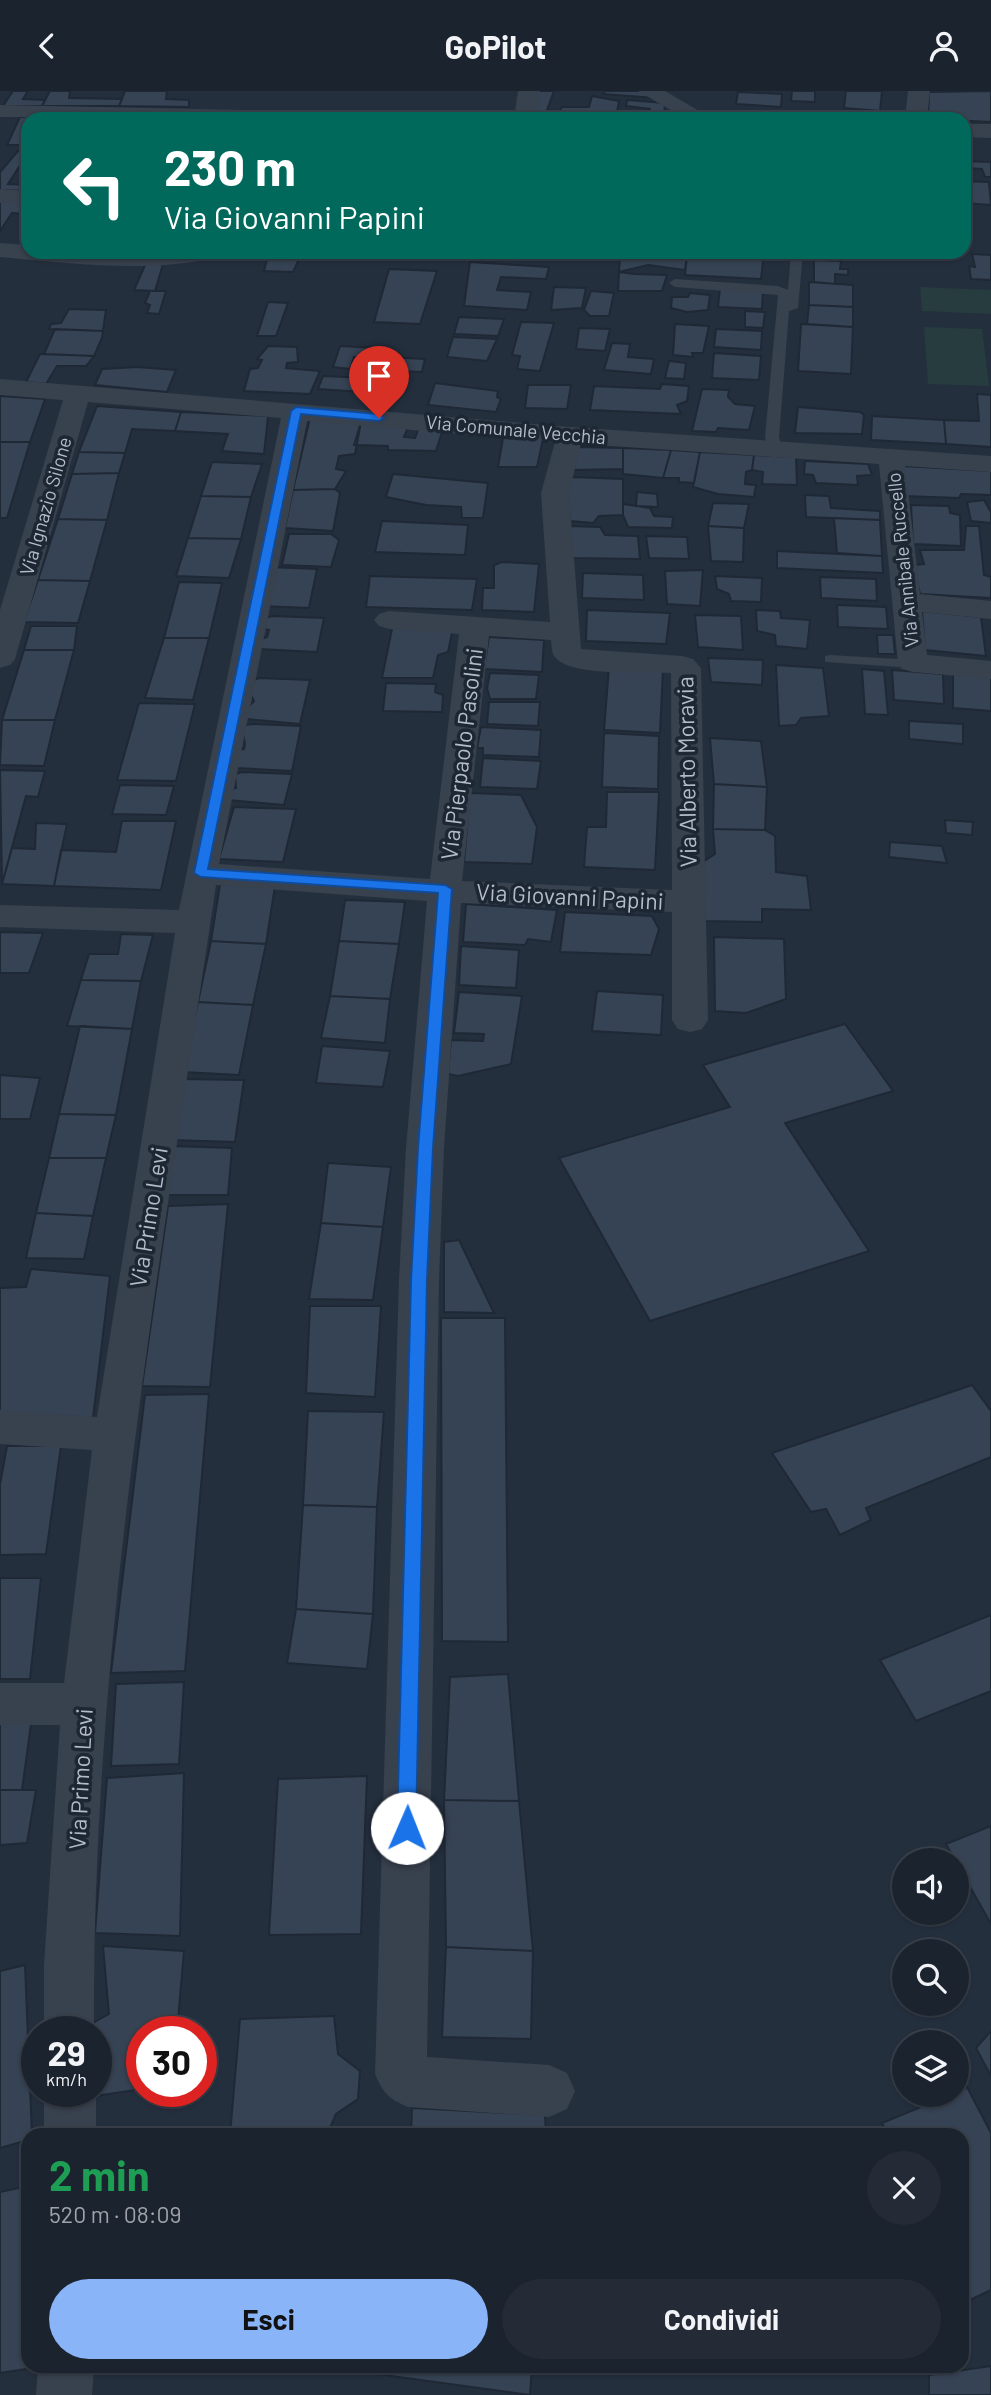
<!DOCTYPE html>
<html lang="it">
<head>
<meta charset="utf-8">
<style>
	:root { --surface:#1b232e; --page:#242b36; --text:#f1f3f6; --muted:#a0a4aa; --line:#39404a; --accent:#8ab4f8 }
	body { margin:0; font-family:Barlow,sans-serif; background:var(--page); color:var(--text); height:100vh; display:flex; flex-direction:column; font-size:26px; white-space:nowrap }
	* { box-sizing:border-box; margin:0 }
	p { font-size:23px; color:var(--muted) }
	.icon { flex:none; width:38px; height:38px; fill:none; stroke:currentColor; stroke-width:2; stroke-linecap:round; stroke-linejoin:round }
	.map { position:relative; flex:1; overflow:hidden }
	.panel { position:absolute; left:21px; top:2037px; width:948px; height:245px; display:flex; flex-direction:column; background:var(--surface); border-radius:21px; box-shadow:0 2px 5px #0004,0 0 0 2px var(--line) }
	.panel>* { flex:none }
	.guide { position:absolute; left:21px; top:21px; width:950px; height:147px; border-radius:21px; box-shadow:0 2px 5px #0004,0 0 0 2px var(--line); background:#00695c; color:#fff; overflow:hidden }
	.fabs { position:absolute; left:892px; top:1757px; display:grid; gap:14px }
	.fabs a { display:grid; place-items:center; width:77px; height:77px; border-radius:50%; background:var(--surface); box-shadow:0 2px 5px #0004,0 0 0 2px var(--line); font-size:35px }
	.speed { position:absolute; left:21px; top:1925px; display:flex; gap:14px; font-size:35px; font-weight:700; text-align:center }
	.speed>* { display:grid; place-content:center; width:91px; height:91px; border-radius:50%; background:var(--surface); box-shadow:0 2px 5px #0004,0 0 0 2px var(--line); line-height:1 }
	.speed small { font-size:18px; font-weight:400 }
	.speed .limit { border:10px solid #d22; background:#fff; color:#111 }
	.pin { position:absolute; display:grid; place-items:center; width:60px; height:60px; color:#fff; margin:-72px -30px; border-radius:50% 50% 50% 0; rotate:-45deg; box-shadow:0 0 7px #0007 }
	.pin .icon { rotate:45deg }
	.me { position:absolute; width:77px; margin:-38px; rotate:1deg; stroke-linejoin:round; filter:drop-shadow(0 0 5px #0008) }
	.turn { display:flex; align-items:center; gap:24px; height:147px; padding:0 28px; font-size:32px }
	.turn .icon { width:91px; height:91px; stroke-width:2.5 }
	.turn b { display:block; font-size:49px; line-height:60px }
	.round { display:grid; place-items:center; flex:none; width:74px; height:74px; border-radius:37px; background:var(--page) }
	.overview { display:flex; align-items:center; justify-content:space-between; height:119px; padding:0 28px }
	h1 { font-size:42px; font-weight:700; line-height:52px; color:#1e9e55 }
	.button { display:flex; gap:14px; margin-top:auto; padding:14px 28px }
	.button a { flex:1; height:80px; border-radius:42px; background:var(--accent); color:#111; font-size:28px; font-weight:700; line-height:80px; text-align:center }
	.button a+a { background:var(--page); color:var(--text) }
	header { display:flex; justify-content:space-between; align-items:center; height:91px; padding:0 28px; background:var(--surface); font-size:32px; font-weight:700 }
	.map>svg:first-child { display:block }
	.green { fill:#263c3f }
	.building { fill:#364354; stroke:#1f2835; stroke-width:2 }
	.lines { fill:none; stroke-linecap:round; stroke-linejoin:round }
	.service { fill:#38414e; fill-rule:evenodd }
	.minor { fill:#38414e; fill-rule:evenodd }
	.route { fill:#1a73e8; stroke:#114b97; stroke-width:2 }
	.labels { text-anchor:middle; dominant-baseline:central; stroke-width:7; stroke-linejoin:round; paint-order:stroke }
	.far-street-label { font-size:19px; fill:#b4bcc9; stroke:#1d2633 }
	.street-label { font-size:23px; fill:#b4bcc9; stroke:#1d2633 }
</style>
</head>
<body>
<header><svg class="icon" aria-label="back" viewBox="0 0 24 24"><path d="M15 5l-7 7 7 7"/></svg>GoPilot<svg class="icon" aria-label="person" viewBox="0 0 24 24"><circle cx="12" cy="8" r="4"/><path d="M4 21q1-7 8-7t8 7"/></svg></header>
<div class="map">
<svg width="991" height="2304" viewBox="0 0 991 2304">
	<rect width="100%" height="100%" fill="#242f3e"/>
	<!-- green -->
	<path class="green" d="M920,196L991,199V223L922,220Z
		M924,236L982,238L989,295L928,293Z"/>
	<!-- building -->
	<path class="building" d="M13,0H28L23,8L45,9L42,15H3Z
		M50,0H70L69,7L122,8L119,15H42Z
		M125,0H167L166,8L189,9V16L119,15Z
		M536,0H554L547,19H554L553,22H531Z
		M605,0H643L655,7L603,3Z
		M792,0H815V11L791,10Z
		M846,0H882L880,20L844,17Z
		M991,0V31L928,28L929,1Z
		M738,1L782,3L781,16L736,13Z
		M592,5L619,10L616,27L557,25L562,16H589Z
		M627,9L665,12L664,24H650V18L626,15Z
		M20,26H37L28,28V46L24,54H7Z
		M18,60L28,62L8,93L28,94V100L0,99V81Z
		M964,70L991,71V86H985L982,78L964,77Z
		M964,90L989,91L991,114L964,112Z
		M0,108L28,110V123L12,122L0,140Z
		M269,161H270L301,164L293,181L264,180Z
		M322,161H351L326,169L319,162Z
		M616,161H675L679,165H687L685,179L648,174L619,181L620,163Z
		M718,161H764L761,188L685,184L687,165L717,166Z
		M808,161H851V168L841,170L814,169L808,166Z
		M972,163L991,164V189L971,188L969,175L975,176Z
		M814,169L841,170L840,178H848V184L835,183V193L814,191Z
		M470,171L549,176L546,188L501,186L497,199L531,201L527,219L464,215Z
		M146,172L163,173L155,200L134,199Z
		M389,178L437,180L420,233L374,231Z
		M619,181L634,183L667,184L662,200H618Z
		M809,191L853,194V216L809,214Z
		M554,196L586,197L582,217L551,219Z
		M720,197L763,199L762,218L718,216Z
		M150,200H166L159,223L147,222L150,214L145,212Z
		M591,200L614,202L609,225H590L584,219Z
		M690,202L710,204L708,219L687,221L671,217L672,206H688Z
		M268,211L288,212L276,245H257Z
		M809,214L853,216V236L807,233Z
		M69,218L106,219L103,240L49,238L51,233L61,232Z
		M745,220L765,221L763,237L745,236Z
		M459,226L504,228L498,245L454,243Z
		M521,231L554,232L540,280L517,278L520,265L512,264Z
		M675,233L709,235L703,262H692L693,266L673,264Z
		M801,233L853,236L851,283L798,280Z
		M579,237L610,238L605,260L576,258Z
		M55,238L103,240L102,247L94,265L44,263Z
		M716,238L762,240L761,259L714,256Z
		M453,246L497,248L487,270L447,266Z
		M612,252L630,253L628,266L654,268L651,283L604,279Z
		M268,255L297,256L298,271L287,272L286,277L320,280L310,303L244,300L250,278L258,277L262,269L257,268Z
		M340,255L376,257L377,267L354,266L350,278L333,276Z
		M714,262L761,265L759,289L712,287Z
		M40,263L94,265L86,275H57L46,293L26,291Z
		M383,266L425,268L422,281L400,280L395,299L373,298Z
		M669,270L686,272L684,288L665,287Z
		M137,276L176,279L167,301L95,294L102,278Z
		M323,285L368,287L364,301L318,298Z
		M435,292L498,300L497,306L501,308L496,321L428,314Z
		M662,293L689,295L687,310L677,314L681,323L590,319L594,295L660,298Z
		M528,294H571L567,318L525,317Z
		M702,298L729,299L728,306L735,313L755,315L749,339L718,337L716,341L692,340Z
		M977,303L991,304V356L946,353L944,329L979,330Z
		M0,305L45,308L30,351H0Z
		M97,315L181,321L175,340L132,338L125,362L79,361Z
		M798,316L860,321L864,324L862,343L795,342Z
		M181,321L268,325L264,363L222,360L228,343L175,340Z
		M872,325L944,329L946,353L871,349Z
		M310,327L361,331L355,363L339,365L336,378L346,380L335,398L293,399Z
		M361,331L408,336L404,346L415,347L419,336L443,338L436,360L388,359V355L354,354Z
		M503,347L543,348L537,376H498Z
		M0,351H30L7,427H0Z
		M575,356L623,357V378L573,379Z
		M623,357L671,359L663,387L623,383Z
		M671,359L700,361L694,392L679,391V387H663Z
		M79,361L125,362L119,382L72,383Z
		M700,361L754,364L752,379L746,381L745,393L756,394L754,406L718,403L693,396Z
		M754,364L796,366L797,394L762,393L763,381L752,379Z
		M805,370L868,373L872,384L857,385L858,394L816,392L813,384L804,383Z
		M212,371L262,373L251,406L201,405Z
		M903,375L991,380V404L961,403L959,407L904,405Z
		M119,382L107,429L58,428L72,383Z
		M393,383L488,392L483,427H462L461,416L426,414L386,406Z
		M572,386L623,388V424L599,425L593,432L570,430L567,395Z
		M335,398L340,402L333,440L285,437L293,399Z
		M637,401L657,403L658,416L636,415Z
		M805,404L829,405L831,417L880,420V429L806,426Z
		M201,405L251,406L241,448L188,447Z
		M984,409L991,421V432L971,430L967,411Z
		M713,412L749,413L744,437L708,435Z
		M623,413L650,417L654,425L673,426L672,437L628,436L623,424Z
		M911,414L949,415L950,422L960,424L961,455L913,453Z
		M834,427L880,429L882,465L837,462Z
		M58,428L107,429L90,490L38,489Z
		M382,430L468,434L465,464L375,461Z
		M569,435L600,436L605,444L638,445L640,468L572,467Z
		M708,435L744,437L743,471L711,470Z
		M966,435H979L984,484L991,486V507L920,503L913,474L924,473L920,459H964Z
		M289,443H331L339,449L331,476L282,474Z
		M646,445L687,446L689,468L649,467Z
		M188,447L241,448L229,487L176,485Z
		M777,460L882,465L883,482L777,477Z
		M502,471L539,473L534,521L482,519L483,497H494V474Z
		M269,476L317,478L309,517L259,515Z
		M703,479L700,515L667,513L665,480Z
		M583,482L643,484L644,509L582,507Z
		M370,485L477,488L472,519L366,516Z
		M715,485L762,487L761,511L731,510L729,503L717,498Z
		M820,486L876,488L877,510L821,507Z
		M38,489L90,490L78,532L24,531Z
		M179,491L222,492L209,547H164Z
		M837,514L886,516L888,538L838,536Z
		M587,519L670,522L666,553L586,550Z
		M756,519L780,520L781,527L810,529L807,558L776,555L775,544L757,540Z
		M922,520L981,526L986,565L925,559Z
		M695,524L741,525L743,559L698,556Z
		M272,525L324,527L317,561L258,558L262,548L267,546L269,539L264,538L265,527Z
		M393,533L453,537L448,561L438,564L433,587H382Z
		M31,535H77L74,559H24Z
		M877,544H893L895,563H878Z
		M489,546L544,549L542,581L484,578Z
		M164,547H209L193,609L145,607Z
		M24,559H74L55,629H2Z
		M708,567L763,569L762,594L711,591Z
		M776,574L823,577L829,625L801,627L796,634L779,635Z
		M609,576L663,578L660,642L604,639Z
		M862,578L884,580L888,624L865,623Z
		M892,579L943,583L944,613L894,609Z
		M490,582L539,584L536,608H490L487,597Z
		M953,582L991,585V620L953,617Z
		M259,587L310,589L300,633L246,628L248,616L254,610L250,602L252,590Z
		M386,592L436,593L435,601L443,604L442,621L383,620Z
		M489,611H540L538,635L487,633Z
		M139,612L195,613L176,690L117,689Z
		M2,629H55L44,675L0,674Z
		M909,630L963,633V653L909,648Z
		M251,633L301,635L292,680L236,677L238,659L244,658L245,654L242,635Z
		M481,636L541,639L539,666L483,664V657H477Z
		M604,642L659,645L658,698L602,696Z
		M710,647L761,650L767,696L714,693Z
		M483,667L541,670L537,698L480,696Z
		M0,679L45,680L38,706L26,705L2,793Z
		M242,681L292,683L284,714L228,709L231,698L236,697L235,683Z
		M714,693L767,696L765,739L713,738Z
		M120,694L174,695L166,724L112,723Z
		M607,701H659L655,779L584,776L587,736H606Z
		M470,702L521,704L537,736L532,773L464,771Z
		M234,716L296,718L283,771L219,768Z
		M945,729L973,731L972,744L946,742Z
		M122,730H176L161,799L54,795L61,759L116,761Z
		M36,732L67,733L54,795L2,793L12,757L35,758Z
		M713,738L765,739L775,745L776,781L807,785L811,819L762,818V831L701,830V772L715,763Z
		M890,751L942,755L947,772L889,766Z
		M220,793L275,795L266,853L211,850Z
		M345,809L405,811L399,853L339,850Z
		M466,813L557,819L551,851L528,848L525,854L463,851Z
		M565,821L652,825L659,838L651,864L560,861Z
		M0,841L43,842L29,882H0Z
		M121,843L153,844L141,890L81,889L89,863H118Z
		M714,846L784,848L786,908L746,922L715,920Z
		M211,850L266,853L253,914L198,911Z
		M339,850L399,853L390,908L330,905Z
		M461,855L519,859L516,897L459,894Z
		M81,889L141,890L132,938L67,935Z
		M597,900L663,904L661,944L592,940Z
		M459,901L522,905L511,973L458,985L448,983L451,949L483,950L484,943L454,942Z
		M330,905L390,908L385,952L321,947Z
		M198,911L253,914L239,984L183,981Z
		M845,933L893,1000L785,1032L869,1160L650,1230L559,1067L730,1016L703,974Z
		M80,935L132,938L116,1024L59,1023Z
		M322,955L390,960L383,996L316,992Z
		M0,984L40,987L30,1028H0Z
		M181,988L244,989L235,1051L171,1049Z
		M59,1023L116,1024L106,1067H49Z
		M172,1055L232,1057L228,1104H166Z
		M49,1067H106L93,1125L36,1122Z
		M328,1072L391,1076L383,1136L321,1132Z
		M228,1113L210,1296L142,1295L168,1115Z
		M36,1122L93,1125L84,1168L26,1167Z
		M321,1132L383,1136L373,1209L309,1208Z
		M459,1149L494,1222L444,1221V1151Z
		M31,1178L110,1185L93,1327L0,1321V1197L26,1196Z
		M310,1215H381L375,1306L306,1302Z
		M441,1227H505L508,1551L442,1550Z
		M972,1294L991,1320V1366L866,1417L871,1429L840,1444L826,1418L811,1421L772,1362Z
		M209,1303L185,1580L111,1582L145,1304Z
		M308,1320L384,1321L377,1416L303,1414Z
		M7,1355H61L46,1463L0,1464V1393Z
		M303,1414L377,1416L373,1523L296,1518Z
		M0,1487H41L30,1588H0Z
		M296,1518L373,1523L367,1578L287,1572Z
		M991,1524V1600L916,1630L880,1569Z
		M508,1583L519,1710L444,1709L450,1586Z
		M184,1591L179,1673L111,1675L116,1593Z
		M32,1626L22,1699H0V1627Z
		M184,1682L180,1845L95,1842L107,1687Z
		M367,1685L361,1843L269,1844L278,1688Z
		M0,1699H36L27,1752L0,1754Z
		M444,1709L519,1710L533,1860L446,1856Z
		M991,1735V1833L946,1753Z
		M103,1855L184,1860L177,1941H142V1998L95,2005L96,1941H92L91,1933L109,1923Z
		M446,1856L533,1860L531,1948L442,1946Z
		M25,1874L32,2044H28V2049L0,2057V1880Z
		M334,1925L338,1963L360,1980L358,2008L336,2023L327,2044H230L240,1928Z
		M991,1940V1985L976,1957Z
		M967,1996L991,2042V2199L970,2209L962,2194V2044H888L882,2032L950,2004H957V2001Z
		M412,2017L545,2024L546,2044H411Z
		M28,2095V2275L39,2276L0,2282V2101Z
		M378,2275H532L530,2304L377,2283Z
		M991,2275V2304H929V2284Z"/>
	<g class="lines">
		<!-- service -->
		<path class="service" d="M791,161H803L798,217L789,220L779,346L782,357L775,361L768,357L765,346L778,204L675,196L669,192L675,188L778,195L788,199Z
			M830,564L914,569L921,573L914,577L825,571V565Z"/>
		<!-- minor -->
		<path class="minor" d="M518,0H540L536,28H514Z
			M638,0H665L713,28H686Z
			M908,0H930L927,28H905Z
			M0,14L397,22L408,28L0,26Z
			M964,33H991V47L964,46Z
			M0,98L28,100V114L0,112Z
			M0,152L28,154V161H222L218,166C149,183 71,172 0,166Z
			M0,288L570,336L991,365V381L905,375L920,503L991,510V528L922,521L927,564L991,570V588L913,581L902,578L898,572L879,373L581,353L569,402L581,558L682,565L693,568L701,577L708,929L702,938L690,941L678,938L672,929V821L461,812L444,1057L439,1189L427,1966L549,1974L567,1982L575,2000L567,2018L549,2026L408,2016C389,2008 383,2002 375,1983L399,1189L406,1057L427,810L216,794C160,1174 91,1556 94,1941H44V1874L60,1634H0V1592H64L92,1359L0,1353V1319L97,1326L175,842L0,836V814L179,819L281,327L88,311L15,568L10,574L0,577V519L63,309L0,304ZM307,330L555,351L541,402L550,531L389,520L379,523L374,529L379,535L389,538L459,543L430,788L219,773ZM489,545L551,549C552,557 551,564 558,569C576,585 646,581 671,582L672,799L462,790Z
			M44,2000H96V2044H44Z
			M38,2275H94L92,2304H36Z"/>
	</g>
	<!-- route -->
	<path class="route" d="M296,316L379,323L384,327L379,330L301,323L208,778L445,794L452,798L433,1057L427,1189L416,1737L413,1743L407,1746L400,1743L397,1737L411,1189L418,1057L438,802L201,786L194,782L291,320Z"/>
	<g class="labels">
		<!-- far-street labels -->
		<g class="far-street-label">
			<text transform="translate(516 338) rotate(5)">Via Comunale Vecchia</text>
			<text transform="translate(45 415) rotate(-74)">Via Ignazio Silone</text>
			<text transform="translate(902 469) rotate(-96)">Via Annibale Ruccello</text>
		</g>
		<!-- street labels -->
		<g class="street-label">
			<text transform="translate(461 663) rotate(-83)">Via Pierpaolo Pasolini</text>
			<text transform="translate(686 681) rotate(-91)">Via Alberto Moravia</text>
			<text transform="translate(570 805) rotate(3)">Via Giovanni Papini</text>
			<text transform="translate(148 1126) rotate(-81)">Via Primo Levi</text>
			<text transform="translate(80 1688) rotate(-87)">Via Primo Levi</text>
		</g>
	</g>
</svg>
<div class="fabs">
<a><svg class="icon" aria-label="sound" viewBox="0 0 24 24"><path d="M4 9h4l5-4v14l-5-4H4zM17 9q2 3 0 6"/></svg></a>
<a><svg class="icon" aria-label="search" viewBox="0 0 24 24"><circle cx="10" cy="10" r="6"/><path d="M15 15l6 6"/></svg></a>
<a><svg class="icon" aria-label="layers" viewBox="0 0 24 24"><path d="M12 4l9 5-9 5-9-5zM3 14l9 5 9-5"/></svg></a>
</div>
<div class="speed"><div>29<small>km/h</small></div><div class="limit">30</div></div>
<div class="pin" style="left:379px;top:327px;background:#d93025"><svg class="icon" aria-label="arrive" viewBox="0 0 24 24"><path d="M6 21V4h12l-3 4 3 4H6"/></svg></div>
<svg class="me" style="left:407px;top:1737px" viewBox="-20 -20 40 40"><circle r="19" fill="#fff"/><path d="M0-13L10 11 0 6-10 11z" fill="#1a73e8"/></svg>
<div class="guide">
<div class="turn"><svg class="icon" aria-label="left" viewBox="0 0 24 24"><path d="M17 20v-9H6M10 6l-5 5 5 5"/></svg><div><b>230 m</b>Via Giovanni Papini</div></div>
</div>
<section class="panel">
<div class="overview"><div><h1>2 min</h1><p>520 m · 08:09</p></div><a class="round"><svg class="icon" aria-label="close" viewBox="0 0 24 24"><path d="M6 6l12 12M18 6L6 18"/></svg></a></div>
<div class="button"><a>Esci</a><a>Condividi</a></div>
</section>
</div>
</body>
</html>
